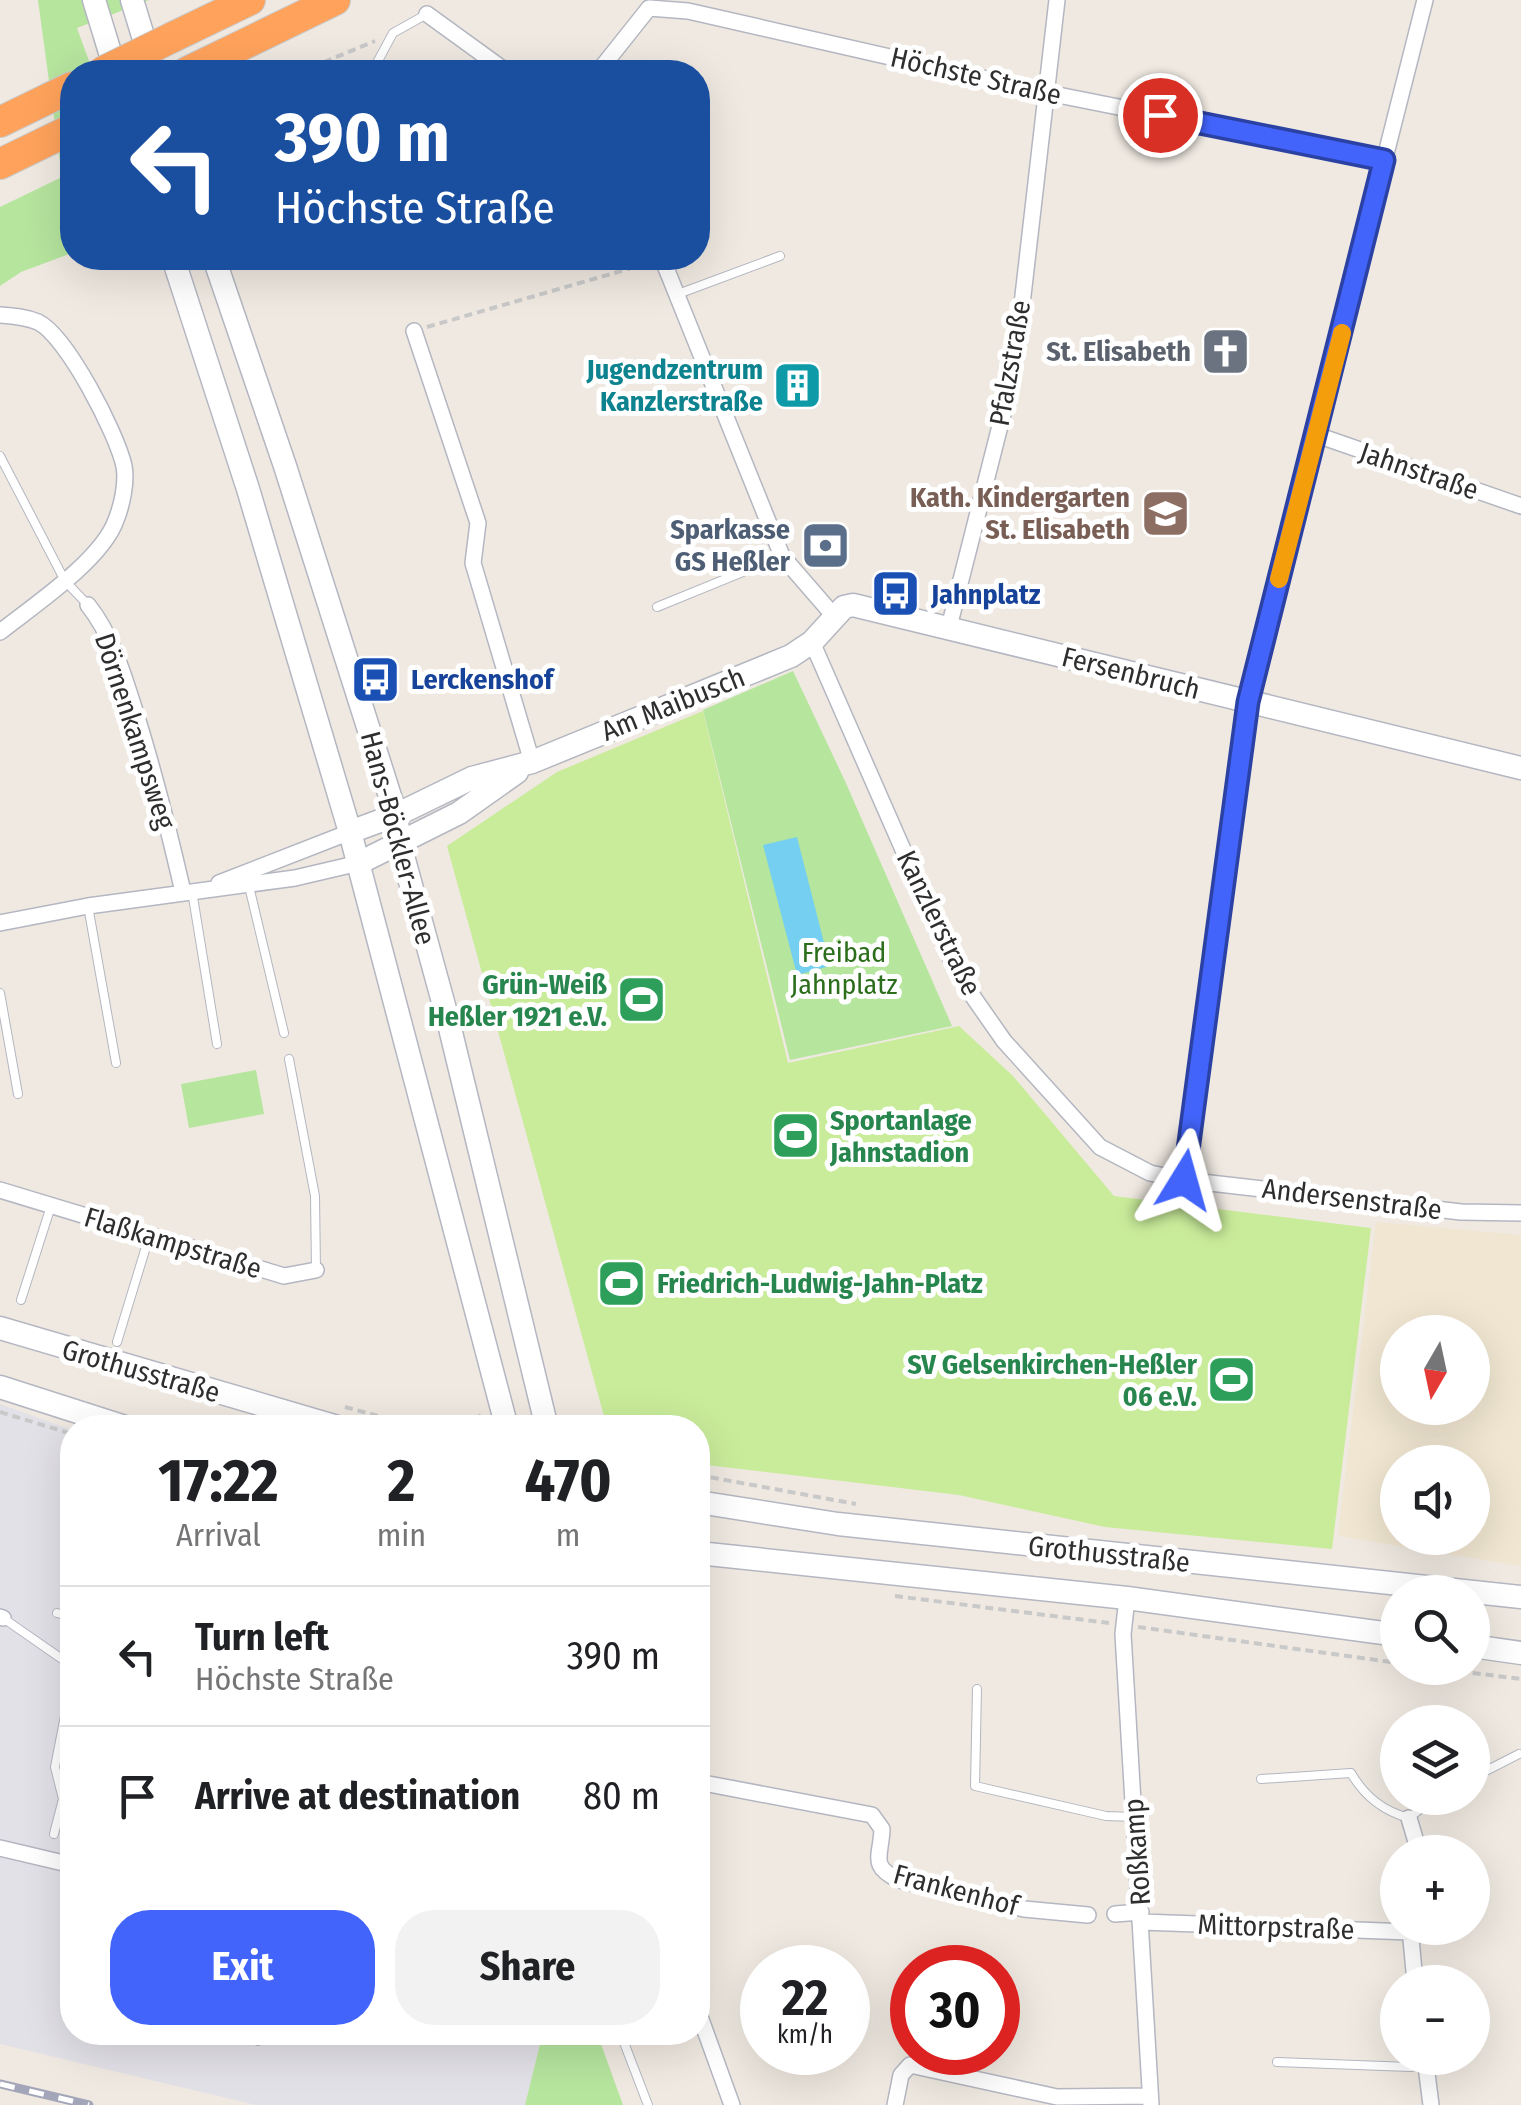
<!DOCTYPE html>
<html lang="en">
<head>
<meta charset="utf-8">
<style>
	:root { --surface:#fff; --page:#f2f2f2; --text:#202124; --muted:#757577; --line:#e0e0e0; --accent:#4264fb }
	body { margin:0; font-family:"Fira Sans Condensed",sans-serif; background:var(--page); color:var(--text); height:100vh; display:flex; flex-direction:column; font-size:38px; white-space:nowrap }
	* { box-sizing:border-box; margin:0 }
	p { font-size:32px; color:var(--muted) }
	.icon { flex:none; width:55px; height:55px; fill:none; stroke:currentColor; stroke-width:2; stroke-linecap:round; stroke-linejoin:round }
	.map { position:relative; flex:1; overflow:hidden }
	.drawer { position:absolute; left:60px; top:1415px; width:650px; height:630px; display:flex; flex-direction:column; background:var(--surface); border-radius:40px; box-shadow:0 10px 40px #0002 }
	.drawer>* { flex:none }
	.banner { position:absolute; left:60px; top:60px; width:650px; height:210px; border-radius:40px; box-shadow:0 10px 40px #0002; background:#1a4fa0; color:#fff; overflow:hidden }
	.needle { width:65px; rotate:189deg }
	.fabs { position:absolute; left:1380px; top:1315px; display:grid; gap:20px }
	.fabs a { display:grid; place-items:center; width:110px; height:110px; border-radius:50%; background:var(--surface); box-shadow:0 10px 40px #0002; font-size:50px }
	.speed { position:absolute; left:740px; top:1945px; display:flex; gap:20px; font-size:50px; font-weight:700; text-align:center }
	.speed>* { display:grid; place-content:center; width:130px; height:130px; border-radius:50%; background:var(--surface); box-shadow:0 10px 40px #0002; line-height:1 }
	.speed small { font-size:25px; font-weight:400 }
	.speed .limit { border:15px solid #d22; background:#fff; color:#111 }
	.pin { position:absolute; display:grid; place-items:center; width:85px; height:85px; color:#fff; margin:-42px; border:5px solid #fff; border-radius:50%; box-shadow:0 2px 10px #0007 }
	.me { position:absolute; width:110px; margin:-55px; rotate:8deg; stroke-linejoin:round; filter:drop-shadow(0 0 8px #0008) }
	.turn { display:flex; align-items:center; gap:35px; height:210px; padding:0 50px; font-size:45px }
	.turn .icon { width:130px; height:130px; stroke-width:2.5 }
	.turn b { display:block; font-size:70px; line-height:85px }
	.eta { display:flex; justify-content:space-evenly; align-items:center; height:170px; text-align:center }
	.eta b { font-size:60px; font-weight:700; line-height:70px }
	.action { display:flex; gap:20px; margin-top:auto; padding:20px 50px }
	.action a { flex:1; height:115px; border-radius:40px; background:var(--accent); color:#fff; font-size:40px; font-weight:700; line-height:115px; text-align:center }
	.action a+a { background:var(--page); color:var(--text) }
	ul { padding:0; list-style:none }
	li { display:flex; align-items:center; gap:30px; height:140px; padding:0 50px; border-top:2px solid var(--line) }
	li div { flex:1 }
	li b { display:block; font-size:38px }
	li em { font-style:normal }
	.map>svg:first-child { display:block }
	.industrial { fill:#e3e1e8 }
	.education { fill:#f0e6d1; fill-rule:evenodd }
	.green { fill:#b6e59e }
	.pitch { fill:#c9ec9a }
	.water { fill:#75cff0 }
	.lines { fill:none; stroke-linecap:round; stroke-linejoin:round }
	.lane-casing { stroke:#b4b7c1; stroke-width:10 }
	.street-casing { stroke:#b4b7c1; stroke-width:18 }
	.secondary-casing { stroke:#b4b7c1; stroke-width:25 }
	.highway-casing { stroke:#c9c9c9; stroke-width:32 }
	.path { stroke:#c9c9c9; stroke-width:4; stroke-dasharray:8 5; stroke-linecap:butt }
	.lane { stroke:#fff; stroke-width:8 }
	.street { stroke:#fff; stroke-width:15 }
	.secondary { stroke:#fff; stroke-width:22 }
	.highway { stroke:#ffa35c; stroke-width:30 }
	.rail-casing { stroke:#a3a6b8; stroke-width:9 }
	.rail { stroke:#fff; stroke-width:5; stroke-dasharray:15; stroke-linecap:butt }
	.highway-bridge-casing { stroke:#c9c9c9; stroke-width:32; stroke-linecap:butt }
	.highway-bridge { stroke:#ffa35c; stroke-width:30 }
	.route-casing { stroke:#2b41a3; stroke-width:25 }
	.route { stroke:#4264fb; stroke-width:18 }
	.slow { stroke:#f59e0b; stroke-width:18 }
	.labels { text-anchor:middle; dominant-baseline:central; stroke-width:10; stroke-linejoin:round; paint-order:stroke }
	.street-label { font-size:28px; fill:#2e2e2e; stroke:#fff }
	.worship-label { font-size:28px; font-weight:bold; fill:#5b616d; stroke:#fff; text-anchor:end }
	.culture-label { font-size:28px; font-weight:bold; fill:#0d838f; stroke:#fff; text-anchor:end }
	.education-label { font-size:28px; font-weight:bold; fill:#785e54; stroke:#fff; text-anchor:end }
	.service-label { font-size:28px; font-weight:bold; fill:#4e5e75; stroke:#fff; text-anchor:end }
	.transit-label { font-size:28px; font-weight:bold; fill:#164399; stroke:#fff; text-anchor:start }
	.park-label { font-size:28px; fill:#2c6e1b; stroke:#fff }
	.leisure-label { font-size:28px; font-weight:bold; fill:#27864d; stroke:#fff; text-anchor:end }
</style>
</head>
<body>
<div class="map">
<svg width="1521" height="2105" viewBox="0 0 1521 2105">
	<rect width="100%" height="100%" fill="#efe9e1"/>
	<!-- industrial -->
	<path class="industrial" d="M0,1404L72,1430V2032L543,2033L525,2105H256L0,2044Z"/>
	<!-- education -->
	<path class="education" d="M1376,1222L1521,1235V1566L1338,1536ZM1398,1332H1472V1408H1398ZM1472,1462V1538H1398V1462Z"/>
	<!-- green -->
	<path class="green" d="M38,0H149L77,28L93,72H72V253L21,272L0,286V207L62,177Z
		M793,671L845,781L952,1026L790,1060L703,710Z
		M256,1070L264,1114L189,1128L181,1084Z
		M543,2032L597,2033L623,2105H525Z"/>
	<!-- pitch -->
	<path class="pitch" d="M703,711L788,1063L959,1026L1013,1076L1114,1196L1371,1228L1332,1549L1105,1527L959,1495L698,1464V1428L607,1427L447,846L557,772Z"/>
	<!-- water -->
	<path class="water" d="M797,837L830,966L797,975L763,845Z"/>
	<g class="lines">
		<defs>
			<path id="lane" d="M372,72L393,33L427,14
				M678,294L780,256
				M0,456L65,581L88,605
				M657,607L782,556
				M248,882L284,1033
				M192,891L217,1044
				M88,906L116,1063
				M0,993L18,1094
				M289,1059L315,1196L316,1270
				M21,1300L51,1206
				M117,1342L149,1237
				M57,1613L72,1617
				M3,1618L72,1666
				M977,1689L975,1786L1106,1816L1134,1817
				M1472,1778L1519,1754
				M1261,1779L1351,1773C1365,1797 1383,1811 1409,1818L1434,1798
				M54,1834L63,1799L55,1767L72,1680
				M620,2032L648,2105
				M258,2041L260,2032
				M1277,2062L1410,2067L1426,2064"/>
			<path id="street" d="M427,14L507,72
				M598,72L649,8L688,11L1048,93L1384,160
				M662,258L782,556L834,616
				M0,315C13,316 26,317 38,322C67,336 117,434 124,466C127,482 122,505 116,520C102,560 33,606 0,632
				M414,331L478,523L473,563L532,762
				M1317,435L1521,506
				M88,605C112,635 124,676 135,711C154,771 169,831 183,892
				M949,627L1003,414L1021,313L1057,0
				M812,642L954,966L967,988L1004,1041L1100,1147L1150,1173L1184,1180L1461,1212L1521,1213
				M219,883L350,832
				M0,923L88,906L295,878L359,863
				M1184,1180L1247,702L1425,0
				M0,1190L284,1276L316,1270
				M1127,1598L1123,1634L1151,2105
				M0,1617L3,1618
				M698,1782L872,1815L882,1829C881,1857 869,1866 899,1880L1024,1909L1088,1915
				M1409,1818L1419,1852
				M0,1848L72,1865
				M1115,1914L1141,1912
				M1142,1922L1410,1932
				M1410,1928L1415,1982
				M698,2011L732,2105
				M1425,2058L1431,2105
				M895,2105L901,2075L910,2065L1057,2097L1150,2096"/>
			<path id="secondary" d="M94,0L116,72
				M132,0L154,72
				M173,258L248,489L350,832L507,1428
				M214,258L285,466L396,815L400,845L448,1020L547,1428
				M350,832L396,815L472,778L532,762L791,656L812,642L844,607L853,605L1521,768
				M359,863L459,813L517,772
				M0,1328L341,1428
				M0,1387L128,1428
				M698,1502L838,1524L1521,1597
				M698,1553L1127,1598L1398,1635
				M1472,1646L1521,1653"/>
			<path id="highway" d="M173,37L250,0
				M187,72L335,0
				M0,122L72,87
				M0,164L72,129"/>
		</defs>
		<!-- lane casing -->
		<use href="#lane" class="lane-casing"/>
		<!-- street casing -->
		<use href="#street" class="street-casing"/>
		<!-- secondary casing -->
		<use href="#secondary" class="secondary-casing"/>
		<!-- highway casing -->
		<use href="#highway" class="highway-casing"/>
		<!-- path -->
		<path class="path" d="M300,72L375,41
			M427,327L649,263
			M345,1407L423,1428
			M0,1412L72,1434
			M466,1428L481,1415
			M698,1475L856,1504
			M895,1596L1109,1623
			M1138,1627L1398,1663
			M1434,1668L1521,1679"/>
		<!-- lane -->
		<use href="#lane" class="lane"/>
		<!-- street -->
		<use href="#street" class="street"/>
		<!-- secondary -->
		<use href="#secondary" class="secondary"/>
		<!-- highway -->
		<use href="#highway" class="highway"/>
		<defs>
			<path id="rail" d="M0,2084L89,2105"/>
		</defs>
		<!-- rail casing -->
		<use href="#rail" class="rail-casing"/>
		<!-- rail -->
		<use href="#rail" class="rail"/>
		<defs>
			<path id="highway-bridge" d="M102,72L173,37"/>
		</defs>
		<!-- highway-bridge casing -->
		<use href="#highway-bridge" class="highway-bridge-casing"/>
		<!-- highway-bridge -->
		<use href="#highway-bridge" class="highway-bridge"/>
	</g>
	<g class="lines">
		<defs>
			<path id="route" d="M1160,115L1384,160L1248,702L1184,1180"/>
		</defs>
		<!-- route casing -->
		<use href="#route" class="route-casing"/>
		<!-- route -->
		<use href="#route" class="route"/>
		<!-- slow -->
		<path class="slow" d="M1279,579L1342,333"/>
	</g>
	<!-- icons -->
	<defs>
		<symbol id="church-square" viewBox="-11 -11 22 22"><rect x="-9" y="-9" width="18" height="18" rx="4" fill="#6b7280" stroke="#fff"/><path d="M-1.2-6h2.4v3.5h3.3v2.4h-3.3V6h-2.4V-.1h-3.3v-2.4h3.3Z" fill="#fff"/></symbol>
		<symbol id="building-square" viewBox="-11 -11 22 22"><rect x="-9" y="-9" width="18" height="18" rx="4" fill="#0f9aa8" stroke="#fff"/><path d="M-4-6H4V6H1V3H-1V6H-4ZM-2.5-4.3h1.7v1.8h-1.7ZM.8-4.3h1.7v1.8H.8ZM-2.5-1h1.7V.8h-1.7ZM.8-1h1.7V.8H.8Z" fill="#fff"/></symbol>
		<symbol id="school-square" viewBox="-11 -11 22 22"><rect x="-9" y="-9" width="18" height="18" rx="4" fill="#8d6e63" stroke="#fff"/><path d="M0-5L7-2L0 1L-7-2ZM-4 1L0 2.5L4 1V4Q0 6-4 4Z" fill="#fff"/></symbol>
		<symbol id="bank-square" viewBox="-11 -11 22 22"><rect x="-9" y="-9" width="18" height="18" rx="4" fill="#5c6f8a" stroke="#fff"/><path d="M-6-4H6V4H-6ZM0-2.3a2.3 2.3 0 1 0 0 4.6a2.3 2.3 0 1 0 0-4.6Z" fill="#fff"/></symbol>
		<symbol id="bus-square" viewBox="-11 -11 22 22"><rect x="-9" y="-9" width="18" height="18" rx="4" fill="#1a4fb4" stroke="#fff"/><path d="M-5-6H5V4H4V6H2V4H-2V6H-4V4H-5ZM-3.5-4V0h7V-4ZM-3.5 1.2v1.5H-2V1.2ZM2 1.2v1.5H3.5V1.2Z" fill="#fff"/></symbol>
		<symbol id="stadium-square" viewBox="-11 -11 22 22"><rect x="-9" y="-9" width="18" height="18" rx="4" fill="#2e9e5b" stroke="#fff"/><path d="M0-5a6.5 5 0 1 0 0 10a6.5 5 0 1 0 0-10ZM-3.5-1.8h7v3.6h-7Z" fill="#fff"/></symbol>
	</defs>
	<g fill-rule="evenodd">
		<use href="#church-square" x="1198" y="324" width="55" height="55"/>
		<use href="#building-square" x="770" y="358" width="55" height="55"/>
		<use href="#school-square" x="1138" y="486" width="55" height="55"/>
		<use href="#bank-square" x="798" y="518" width="55" height="55"/>
		<use href="#bus-square" x="868" y="566" width="55" height="55"/>
		<use href="#bus-square" x="348" y="652" width="55" height="55"/>
		<use href="#stadium-square" x="614" y="972" width="55" height="55"/>
		<use href="#stadium-square" x="768" y="1108" width="55" height="55"/>
		<use href="#stadium-square" x="594" y="1256" width="55" height="55"/>
		<use href="#stadium-square" x="1204" y="1352" width="55" height="55"/>
	</g>
	<g class="labels">
		<!-- street labels -->
		<g class="street-label">
			<text transform="translate(976 76) rotate(13)">Höchste Straße</text>
			<text transform="translate(1010 363) rotate(-80)">Pfalzstraße</text>
			<text transform="translate(1419 471) rotate(19)">Jahnstraße</text>
			<text transform="translate(1131 673) rotate(14)">Fersenbruch</text>
			<text transform="translate(673 704) rotate(-22)">Am Maibusch</text>
			<text transform="translate(135 731) rotate(72)">Dörnenkampsweg</text>
			<text transform="translate(398 838) rotate(75)">Hans-Böckler-Allee</text>
			<text transform="translate(939 923) rotate(64)">Kanzlerstraße</text>
			<text transform="translate(1352 1199) rotate(7)">Andersenstraße</text>
			<text transform="translate(173 1243) rotate(17)">Flaßkampstraße</text>
			<text transform="translate(141 1371) rotate(16)">Grothusstraße</text>
			<text transform="translate(1109 1554) rotate(6)">Grothusstraße</text>
			<text transform="translate(1137 1852) rotate(-94)">Roßkamp</text>
			<text transform="translate(956 1890) rotate(15)">Frankenhof</text>
			<text transform="translate(1276 1927) rotate(2)">Mittorpstraße</text>
		</g>
		<!-- worship labels -->
		<g class="worship-label">
			<text x="1191" y="351">St. Elisabeth</text>
		</g>
		<!-- culture labels -->
		<g class="culture-label">
			<text x="763" y="369">Jugendzentrum<tspan x="763" dy="32">Kanzlerstraße</tspan></text>
		</g>
		<!-- education labels -->
		<g class="education-label">
			<text x="1130" y="497">Kath. Kindergarten<tspan x="1130" dy="32">St. Elisabeth</tspan></text>
		</g>
		<!-- service labels -->
		<g class="service-label">
			<text x="790" y="529">Sparkasse<tspan x="790" dy="32">GS Heßler</tspan></text>
		</g>
		<!-- transit labels -->
		<g class="transit-label">
			<text x="931" y="594">Jahnplatz</text>
			<text x="411" y="679">Lerckenshof</text>
		</g>
		<!-- park labels -->
		<g class="park-label">
			<text x="844" y="952">Freibad<tspan x="844" dy="32">Jahnplatz</tspan></text>
		</g>
		<!-- leisure labels -->
		<g class="leisure-label">
			<text x="607" y="984">Grün-Weiß<tspan x="607" dy="32">Heßler 1921 e.V.</tspan></text>
			<text x="830" y="1120" text-anchor="start">Sportanlage<tspan x="830" dy="32">Jahnstadion</tspan></text>
			<text x="657" y="1283" text-anchor="start">Friedrich-Ludwig-Jahn-Platz</text>
			<text x="1197" y="1364">SV Gelsenkirchen-Heßler<tspan x="1197" dy="32">06 e.V.</tspan></text>
		</g>
	</g>
</svg>
<div class="fabs">
<a><svg class="needle" viewBox="-14 -14 28 28"><path d="M0-13l5 13h-10z" fill="#e53935"/><path d="M0 13l5-13h-10z" fill="#757577"/></svg></a>
<a><svg class="icon" aria-label="sound" viewBox="0 0 24 24"><path d="M4 9h4l5-4v14l-5-4H4zM17 9q2 3 0 6"/></svg></a>
<a><svg class="icon" aria-label="search" viewBox="0 0 24 24"><circle cx="10" cy="10" r="6"/><path d="M15 15l6 6"/></svg></a>
<a><svg class="icon" aria-label="layers" viewBox="0 0 24 24"><path d="M12 4l9 5-9 5-9-5zM3 14l9 5 9-5"/></svg></a>
<a>+</a>
<a>−</a>
</div>
<div class="speed"><div>22<small>km/h</small></div><div class="limit">30</div></div>
<div class="pin" style="left:1160px;top:115px;background:#d93025"><svg class="icon" aria-label="arrive" viewBox="0 0 24 24"><path d="M6 21V4h12l-3 4 3 4H6"/></svg></div>
<svg class="me" style="left:1184px;top:1180px" viewBox="-20 -20 40 40"><path d="M0-17L14 15 0 8-14 15z" fill="#4264fb" stroke="#fff" stroke-width="4"/></svg>
<div class="banner">
<div class="turn"><svg class="icon" aria-label="left" viewBox="0 0 24 24"><path d="M17 20v-9H6M10 6l-5 5 5 5"/></svg><div><b>390 m</b>Höchste Straße</div></div>
</div>
<section class="drawer">
<div class="eta">
<div><b>17:22</b><p>Arrival</p></div>
<div><b>2</b><p>min</p></div>
<div><b>470</b><p>m</p></div>
</div>
<ul>
<li><svg class="icon" aria-label="left" viewBox="0 0 24 24"><path d="M17 20v-9H6M10 6l-5 5 5 5"/></svg><div><b>Turn left</b><p>Höchste Straße</p></div><em>390 m</em></li>
<li><svg class="icon" aria-label="arrive" viewBox="0 0 24 24"><path d="M6 21V4h12l-3 4 3 4H6"/></svg><div><b>Arrive at destination</b></div><em>80 m</em></li>
</ul>
<div class="action"><a>Exit</a><a>Share</a></div>
</section>
</div>
</body>
</html>
